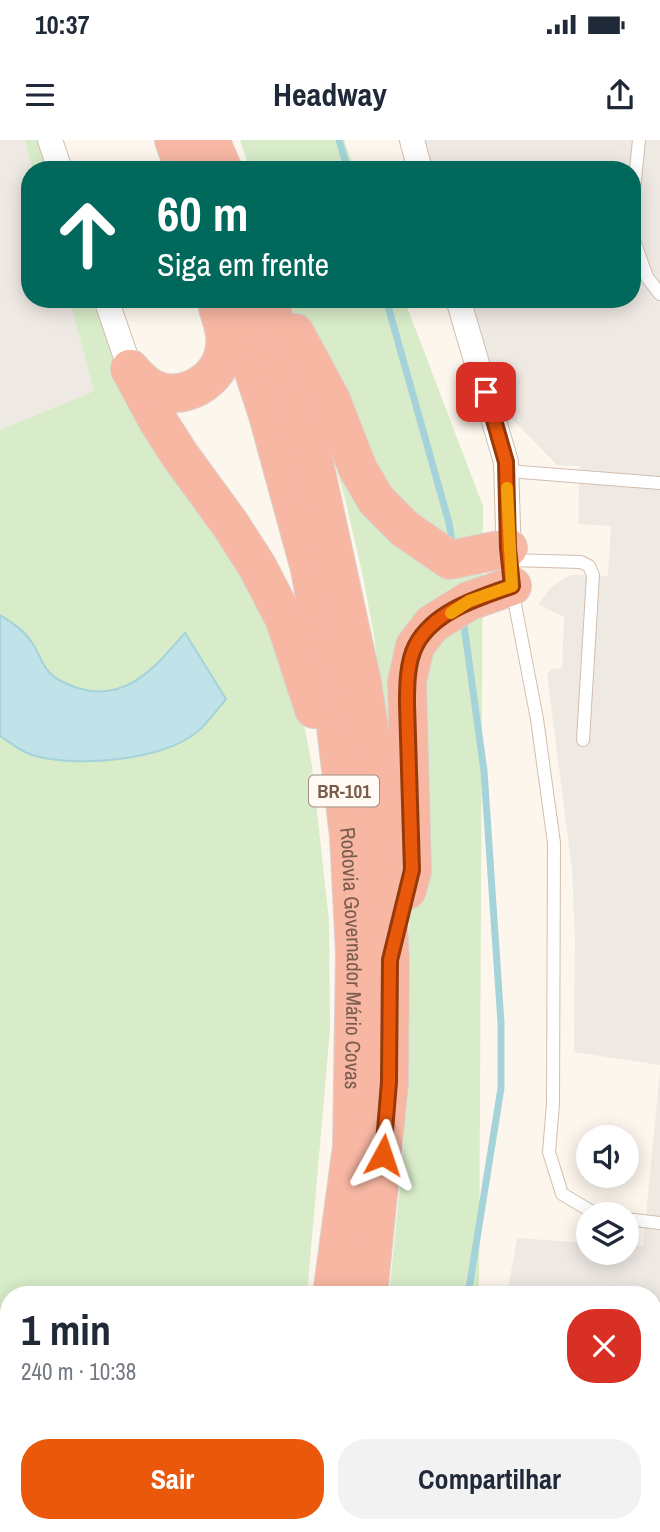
<!DOCTYPE html>
<html lang="pt">
<head>
<meta charset="utf-8">
<style>
	:root { --surface:#fff; --page:#f2f2f3; --text:#1f2937; --muted:#747a83; --accent:#ea580c }
	body { margin:0; font-family:"Archivo Narrow",sans-serif; background:var(--page); color:var(--text); height:100vh; display:flex; flex-direction:column; font-size:26px; white-space:nowrap }
	* { box-sizing:border-box; margin:0 }
	p { font-size:23px; color:var(--muted) }
	.icon { flex:none; width:38px; height:38px; fill:none; stroke:currentColor; stroke-width:2; stroke-linecap:round; stroke-linejoin:round }
	.map { position:relative; flex:1; overflow:hidden }
	.drawer { position:absolute; left:0px; top:1146px; width:662px; height:247px; display:flex; flex-direction:column; background:var(--surface); border-radius:28px 28px 0 0; box-shadow:0 4px 18px #0003 }
	.drawer>* { flex:none }
	.guide { position:absolute; left:21px; top:21px; width:620px; height:147px; border-radius:28px; box-shadow:0 4px 18px #0003; background:#00695c; color:#fff; overflow:hidden }
	.fabs { position:absolute; left:576px; top:985px; display:grid; gap:14px }
	.fabs a { display:grid; place-items:center; width:63px; height:63px; border-radius:50%; background:var(--surface); box-shadow:0 4px 18px #0003; font-size:35px }
	.pin { position:absolute; display:grid; place-items:center; width:60px; height:60px; color:#fff; margin:-30px; border-radius:14px; box-shadow:0 4px 10px #0006 }
	.me { position:absolute; width:77px; margin:-38px; rotate:5deg; stroke-linejoin:round; filter:drop-shadow(0 0 5px #0008) }
	.turn { display:flex; align-items:center; gap:24px; height:147px; padding:0 21px; font-size:32px }
	.turn .icon { width:91px; height:91px; stroke-width:2.5 }
	.turn b { display:block; font-size:49px; line-height:60px }
	.round { display:grid; place-items:center; flex:none; width:74px; height:74px; border-radius:28px; background:var(--page) }
	.head { display:flex; align-items:center; justify-content:space-between; height:119px; padding:0 21px }
	h1 { font-size:42px; font-weight:800; line-height:52px }
	.action { display:flex; gap:14px; margin-top:auto; padding:14px 21px }
	.action a { flex:1; height:80px; border-radius:28px; background:var(--accent); color:#fff; font-size:28px; font-weight:800; line-height:80px; text-align:center }
	.action a+a { background:var(--page); color:var(--text) }
	.status { display:flex; justify-content:space-between; align-items:center; height:49px; padding:0 35px; background:var(--surface); direction:ltr }
	.status svg { height:19px; fill:currentColor }
	header { display:flex; justify-content:space-between; align-items:center; height:91px; padding:0 21px; background:var(--surface); font-size:32px; font-weight:800 }
	.map>svg:first-child { display:block }
	.industrial { fill:#efe9e4 }
	.green { fill:#d8ecc9 }
	.water { fill:#bfe3e8; stroke:#a5d3da; stroke-width:2 }
	.lines { fill:none; stroke-linecap:round; stroke-linejoin:round }
	.stream { stroke:#a5d3da; stroke-width:7 }
	.lane-casing { stroke:#d1beb0; stroke-width:14 }
	.street-casing { stroke:#d1beb0; stroke-width:26 }
	.highway-casing { stroke:#dad1cd; stroke-width:40 }
	.lane { stroke:#fff; stroke-width:12 }
	.street { stroke:#fff; stroke-width:24 }
	.highway { stroke:#f7b7a3; stroke-width:38 }
	.route-casing { stroke:#983908; stroke-width:18 }
	.route { stroke:#ea580c; stroke-width:12 }
	.slow { stroke:#f59e0b; stroke-width:12 }
	.labels { text-anchor:middle; dominant-baseline:central; stroke-width:7; stroke-linejoin:round; paint-order:stroke }
	.shield { fill:#fffaf3; stroke:#a28b7f; stroke-width:2 }
	.shield-label { font-size:19px; font-weight:bold; fill:#7a5c4d }
	.street-label { font-size:21px; fill:#7a5c4d; stroke:#fffaf3 }
</style>
</head>
<body>
<div class="status"><b>10:37</b><svg viewBox="0 0 49 12"><path d="M0 12V9h3v3zM5 12V6h3v6zM10 12V3h3v9zM15 12V0h3v12zM26 1h20v11H26zM47 4h2v5h-2z"/></svg></div>
<header><svg class="icon" aria-label="menu" viewBox="0 0 24 24"><path d="M4 6h16M4 12h16M4 18h16"/></svg>Headway<svg class="icon" aria-label="share" viewBox="0 0 24 24"><path d="M12 15V3M7 8l5-5 5 5M5 13v7h14v-7"/></svg></header>
<div class="map">
<svg width="660" height="1392" viewBox="0 0 660 1392">
	<rect width="100%" height="100%" fill="#fdf6ec"/>
	<!-- industrial -->
	<path class="industrial" d="M0,0H25L33,30H30V159H69L94,251L0,290Z
		M413,0H660V925L574,912L575,796L572,729L547,534L552,529L562,528L564,477L538,464L551,448L565,438L574,435L608,436L611,386L578,384L580,326L557,325L490,257L464,159H632V30H423Z
		M660,932V1392H616L601,1384H653V1155H507L517,1098L588,1103V1113H626L627,1105L643,1106Z"/>
	<!-- green -->
	<path class="green" d="M25,0H38L49,30H33Z
		M240,0H344L355,30H250Z
		M69,159H99L289,506L312,626L329,781L330,889L307,1155H9V1255L0,1251V596L28,615L134,618L185,493C155,527 127,563 77,548C67,544 56,540 49,532C41,523 38,513 33,504C25,491 13,483 0,475V290L94,251Z
		M287,159H404L483,366L479,1155H389L404,1003L409,779L374,496L363,437L345,359Z
		M0,1354L9,1358V1384H59L74,1392H0Z
		M349,1384H601L616,1392H348Z"/>
	<!-- water -->
	<path class="water" d="M0,475C13,483 25,491 33,504C39,513 41,523 49,532C56,540 67,544 77,548C127,563 155,527 185,493L226,559C217,570 208,583 197,592C161,621 76,628 32,615C21,612 10,602 0,596Z
		M0,1251L9,1255V1358L0,1354Z
		M59,1384H293L310,1392H74Z"/>
	<g class="lines">
		<!-- stream -->
		<path class="stream" d="M339,0L348,30
			M386,159L449,383L453,407
			M463,478L484,631L501,883V948L468,1155
			M432,1392L433,1384"/>
		<defs>
			<path id="lane" d="M632,68L639,0
				M632,95L647,137L660,154
				M507,331L660,343
				M509,420L581,422L589,426L593,435L583,600
				M512,449L537,579L554,703L553,964L549,1012L562,1054L596,1074
				M626,1079L660,1083"/>
			<path id="street" d="M50,0L60,30
				M412,0L420,30
				M106,159L130,229
				M458,159L506,322L509,421"/>
			<g id="highway">
				<path d="M174,0L185,30"/>
				<path d="M210,0L223,30"/>
				<path id="s1" d="M230,159L268,275L310,429L331,546L349,696L355,813L352,1007L332,1155"/>
				<path d="M268,159L309,300L362,543L382,671L390,820L389,942L368,1155"/>
				<path d="M295,193L331,260L358,329L376,360L405,389L450,420L508,408"/>
				<path d="M130,229L158,281L179,314L230,384L257,426L285,480L314,569"/>
				<path d="M130,229C136,236 143,243 151,248C182,264 222,241 225,206C227,194 222,180 218,168"/>
				<path d="M407,750L412,731L407,542L415,506L432,484L469,461L512,446"/>
				<path d="M289,1392L290,1384"/>
				<path d="M325,1392L326,1384"/>
			</g>
		</defs>
		<!-- lane casing -->
		<use href="#lane" class="lane-casing"/>
		<!-- street casing -->
		<use href="#street" class="street-casing"/>
		<!-- highway casing -->
		<use href="#highway" class="highway-casing"/>
		<!-- lane -->
		<use href="#lane" class="lane"/>
		<!-- street -->
		<use href="#street" class="street"/>
		<!-- highway -->
		<use href="#highway" class="highway"/>
	</g>
	<g class="lines">
		<defs>
			<path id="route" d="M383,1015L389,942L390,820L412,730L407,564C407,546 407,522 416,505C434,471 478,458 512,446L508,408L506,322L486,252"/>
		</defs>
		<!-- route casing -->
		<use href="#route" class="route-casing"/>
		<!-- route -->
		<use href="#route" class="route"/>
		<!-- slow -->
		<path class="slow" d="M451,473L469,461L512,446L507,348"/>
	</g>
	<g class="labels">
		<!-- shield labels -->
		<rect class="shield" x="309" y="635.5" width="70" height="31" rx="5"/>
		<g class="shield-label">
			<text x="344" y="651">BR-101</text>
		</g>
		<!-- street labels -->
		<g class="street-label">
			<text stroke="none"><textPath href="#s1" startOffset="674">Rodovia Governador Mário Covas</textPath></text>
		</g>
	</g>
</svg>
<div class="fabs">
<a><svg class="icon" aria-label="sound" viewBox="0 0 24 24"><path d="M4 9h4l5-4v14l-5-4H4zM17 9q2 3 0 6"/></svg></a>
<a><svg class="icon" aria-label="layers" viewBox="0 0 24 24"><path d="M12 4l9 5-9 5-9-5zM3 14l9 5 9-5"/></svg></a>
</div>
<div class="pin" style="left:486px;top:252px;background:#d93025"><svg class="icon" aria-label="arrive" viewBox="0 0 24 24"><path d="M6 21V4h12l-3 4 3 4H6"/></svg></div>
<svg class="me" style="left:383px;top:1015px" viewBox="-20 -20 40 40"><path d="M0-17L14 15 0 8-14 15z" fill="#ea580c" stroke="#fff" stroke-width="4"/></svg>
<div class="guide">
<div class="turn"><svg class="icon" aria-label="ahead" viewBox="0 0 24 24"><path d="M12 20V5M6 11l6-6 6 6"/></svg><div><b>60 m</b>Siga em frente</div></div>
</div>
<section class="drawer">
<div class="head"><div><h1>1 min</h1><p>240 m · 10:38</p></div><a class="round" style="background:#d93025;color:#fff"><svg class="icon" aria-label="close" viewBox="0 0 24 24"><path d="M6 6l12 12M18 6L6 18"/></svg></a></div>
<div class="action"><a>Sair</a><a>Compartilhar</a></div>
</section>
</div>
</body>
</html>
